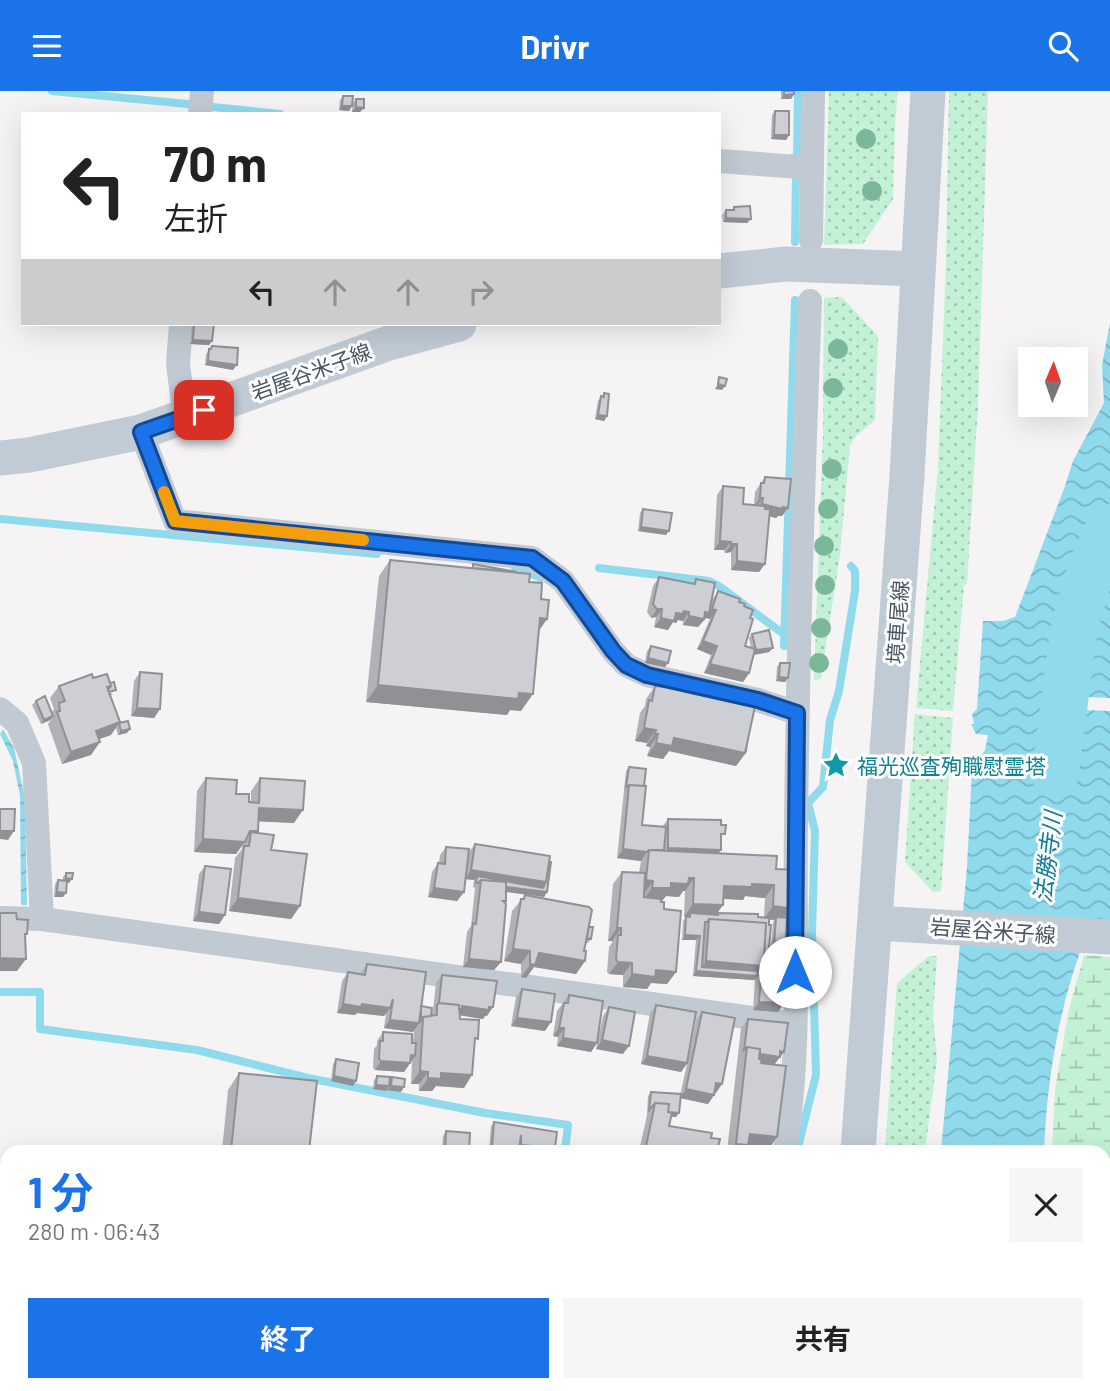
<!DOCTYPE html>
<html lang="ja">
<head>
<meta charset="utf-8">
<style>
	:root { --surface:#fff; --page:#f6f6f6; --text:#222; --muted:#767676; --accent:#1a73e8 }
	body { margin:0; font-family:Barlow,"Noto Sans JP",sans-serif; background:var(--page); color:var(--text); height:100vh; display:flex; flex-direction:column; font-size:26px; white-space:nowrap }
	* { box-sizing:border-box; margin:0 }
	p { font-size:23px; color:var(--muted) }
	.icon { flex:none; width:38px; height:38px; fill:none; stroke:currentColor; stroke-width:2; stroke-linecap:round; stroke-linejoin:round }
	.map { position:relative; flex:1; overflow:hidden }
	.side { position:absolute; left:0px; top:1054px; width:1111px; height:247px; display:flex; flex-direction:column; background:var(--surface); border-radius:21px 21px 0 0; box-shadow:0 7px 28px #0002 }
	.side>* { flex:none }
	.top-card { position:absolute; left:21px; top:21px; width:700px; height:214px; border-radius:0px; box-shadow:0 7px 28px #0002; background:#fff; color:var(--text); overflow:hidden }
	.needle { width:46px; rotate:2deg }
	.buttons { position:absolute; left:1018px; top:256px; display:grid; gap:14px }
	.buttons a { display:grid; place-items:center; width:70px; height:70px; border-radius:0px; background:var(--surface); box-shadow:0 7px 28px #0002; font-size:35px }
	.pin { position:absolute; display:grid; place-items:center; width:60px; height:60px; color:#fff; margin:-30px; border-radius:14px; box-shadow:0 4px 10px #0006 }
	.me { position:absolute; width:77px; margin:-38px; rotate:0deg; stroke-linejoin:round; filter:drop-shadow(0 0 5px #0008) }
	.turn { display:flex; align-items:center; gap:24px; height:147px; padding:0 28px; font-size:32px }
	.turn .icon { width:91px; height:91px; stroke-width:2.5 }
	.turn b { display:block; font-size:49px; line-height:60px }
	.lanes { display:flex; align-items:center; height:66px; padding:0 28px; background:#0003; justify-content:center; gap:35px; direction:ltr }
	.lanes .off { opacity:.35 }
	.round { display:grid; place-items:center; flex:none; width:74px; height:74px; border-radius:0px; background:var(--page) }
	.headline { display:flex; align-items:center; justify-content:space-between; height:119px; padding:0 28px }
	h1 { font-size:42px; font-weight:700; line-height:52px; color:var(--accent) }
	.primary-button { display:flex; gap:14px; margin-top:auto; padding:14px 28px }
	.primary-button a { flex:1; height:80px; border-radius:0px; background:var(--accent); color:#fff; font-size:28px; font-weight:700; line-height:80px; text-align:center }
	.primary-button a+a { background:var(--page); color:var(--text) }
	header { display:flex; justify-content:space-between; align-items:center; height:91px; padding:0 28px; background:var(--accent); color:#fff; font-size:32px; font-weight:700 }
	.map>svg:first-child { display:block }
	.grass { fill:url(#grass-dots) }
	.wetland { fill:url(#wetland-marsh) }
	.water { fill:url(#water-waves) }
	.lines { fill:none; stroke-linecap:round; stroke-linejoin:round }
	.stream { stroke:#90daee; stroke-width:8 }
	.river { stroke:#90daee; stroke-width:47 }
	.service { stroke:#c1cad2; stroke-width:12 }
	.minor { stroke:#c1cad2; stroke-width:24 }
	.secondary { stroke:#c1cbd6; stroke-width:35 }
	.tree { fill:#7bb799 }
	.wall { fill:#b0b2b7; fill-rule:evenodd }
	.shaded-wall { fill:#909195 }
	.building { fill:#cdcfd5; stroke:#909195; stroke-width:2 }
	.route-casing { stroke:#114b97; stroke-width:18 }
	.route { stroke:#1a73e8; stroke-width:12 }
	.slow { stroke:#f59e0b; stroke-width:12 }
	.labels { text-anchor:middle; dominant-baseline:central; stroke-width:6; stroke-linejoin:round; paint-order:stroke }
	.street-label { font-size:21px; fill:#4a5661; stroke:#fff }
	.culture-label { font-size:21px; fill:#0d838f; stroke:#fff; text-anchor:start }
	.water-label { font-size:23px; font-style:italic; fill:#0c7c9b; stroke:#fff }
</style>
</head>
<body>
<header><svg class="icon" aria-label="menu" viewBox="0 0 24 24"><path d="M4 6h16M4 12h16M4 18h16"/></svg>Drivr<svg class="icon" aria-label="search" viewBox="0 0 24 24"><circle cx="10" cy="10" r="6"/><path d="M15 15l6 6"/></svg></header>
<div class="map">
<svg width="1110" height="1300" viewBox="0 0 1110 1300">
	<defs>
		<pattern id="grass-dots" width="8" height="8" patternUnits="userSpaceOnUse" patternTransform="scale(1.75)"><rect width="8" height="8" fill="#c3f1d5"/><path d="M2 2h.1M6 6h.1" fill="none" stroke="#a0c6b0" stroke-width="1.8" stroke-linecap="round"/></pattern>
		<pattern id="wetland-marsh" width="20" height="14" patternUnits="userSpaceOnUse" patternTransform="scale(1.75)"><rect width="20" height="14" fill="#c3f1d5"/><path d="M1 5h8M5 5V1M11 12h8M15 12V8" fill="none" stroke="#a0c6b0"/></pattern>
		<pattern id="water-waves" width="16" height="10" patternUnits="userSpaceOnUse" patternTransform="scale(1.75)"><rect width="16" height="10" fill="#90daee"/><path d="M0 5q4-4 8 0t8 0" fill="none" stroke="#78b4c4"/></pattern>
	</defs>
	<rect width="100%" height="100%" fill="#f5f3f3"/>
	<!-- grass -->
	<path class="grass" d="M829,0H898L895,34L893,108L863,153L824,154Z
		M949,0H988L978,315L967,493L964,494L953,620L916,617L938,377L946,170Z
		M842,206L878,245L875,329L855,346L850,355L840,463L821,587L816,590L814,589L823,343L824,207Z
		M915,623L953,627L941,800L933,801L905,771Z
		M929,865H937L933,925L937,968L925,1060H885L897,892Z
		M863,1293H901V1300H862Z"/>
	<!-- wetland -->
	<path class="wetland" d="M1084,864L1110,866V1300H1038V1293H1104V1060H1052L1055,999L1069,918Z"/>
	<!-- water -->
	<path class="water" d="M1110,232V607L1059,605L1058,618L1110,620V863L1080,861C1057,927 1047,991 1044,1060H941L967,776L972,679L985,659L988,644L976,643L971,633H974L972,623L977,618L983,530H1003L1015,526L1065,395L1073,370L1104,312L1102,274Z
		M3,638L14,657L25,707L27,814H21L20,705L13,670L0,643Z
		M920,1293H1034V1300H919Z"/>
	<g class="lines">
		<!-- stream -->
		<path class="stream" d="M52,0L188,13
			M213,16L280,23
			M792,67H797L798,0
			M795,151L796,82
			M0,428L377,463
			M515,476L541,487
			M599,477L709,490L719,495L785,544
			M784,555L795,209
			M0,901H40V938L197,959L308,987L485,1022L568,1034L565,1060
			M797,1060L816,984L812,842L815,740L808,712L823,696L830,629L839,600L855,500V480L851,475
			M580,1299L581,1293"/>
		<!-- river -->
		<path class="river" d="M1055,684L1074,537L1091,478L1110,436"/>
		<!-- service -->
		<path class="service" d="M457,1300V1293"/>
		<!-- minor -->
		<path class="minor" d="M200,23L202,0
			M719,70L812,77
			M811,149L813,0
			M181,233L178,273L185,327
			M141,341L175,430L532,467L563,490L613,560L626,574L647,584L758,609L797,622
			M0,618L17,632L34,672L42,828
			M0,827L42,828L795,933
			M785,1060C802,953 794,842 796,733C798,559 803,385 810,210
			M0,1280H7
			M158,1293L235,1300
			M709,1300L710,1293
			M755,1300L756,1293"/>
		<!-- secondary -->
		<path class="secondary" d="M719,180L786,173L917,178
			M0,367L29,364L141,341L389,252L459,233
			M876,832L1110,846
			M858,1060L907,385L928,0
			M837,1300L838,1293"/>
	</g>
	<!-- trees -->
	<g class="tree">
		<circle cx="866" cy="48" r="10"/>
		<circle cx="872" cy="100" r="10"/>
		<circle cx="838" cy="258" r="10"/>
		<circle cx="833" cy="297" r="10"/>
		<circle cx="832" cy="378" r="10"/>
		<circle cx="828" cy="418" r="10"/>
		<circle cx="824" cy="455" r="10"/>
		<circle cx="825" cy="494" r="10"/>
		<circle cx="821" cy="537" r="10"/>
		<circle cx="819" cy="572" r="10"/>
	</g>
	<!-- wall -->
	<path class="wall" d="M781,0H794V3L791,8H781Z
		M343,5L352,15L349,20L339,19L340,9Z
		M356,8L360,21H352L353,12Z
		M775,20L789,44L786,49L771,48L772,24Z
		M734,116L751,128L747,132L723,131L722,124L726,119H732Z
		M192,233H214L212,250L209,254L190,253Z
		M212,255L233,279L205,274L206,263Z
		M604,302L607,325L604,330L595,328L598,310Z
		M765,386L788,417L782,425H778L776,427L769,425L765,473L759,481L731,479V461L725,462L724,459H714L717,404L723,395L743,413L754,414L755,401Z
		M643,418L666,444L638,440L640,422Z
		M390,469L471,477L473,473L529,491L541,508L547,528L539,540L521,620L510,619L507,624L366,611L379,485Z
		M659,486L693,493L696,488L712,509L718,500L739,511L744,515L750,527L745,555L751,557L749,547L752,543L773,557L769,561L754,564L749,582L743,591L704,582L711,564L697,558L710,528L706,527L698,536L683,534V530L678,529L676,532L673,531L668,539L654,536L656,526L651,527L647,521L653,495Z
		M651,555L668,572L665,576L645,572L647,560Z
		M780,572L788,587L785,591L776,590L777,576Z
		M140,581L160,618L154,627L131,625L134,590Z
		M93,587L113,604H111V644L99,648L91,664L62,673L48,633L51,629L41,633L32,614L36,610L52,621L54,618L50,607L59,595Z
		M668,588L749,646L747,660L736,675L669,660L663,668L647,665L650,656L646,655L647,652L635,650L640,622L645,615L646,608L655,595L662,596Z
		M119,632L127,642L118,644L116,637Z
		M629,676L644,695L642,734L662,736L668,728L721,750L719,762L776,778L794,818L787,827L784,870V912L778,921L753,919L755,888L754,889L693,885L696,849H682L683,830L686,826H684L685,800H683L679,806L666,805L661,810L664,818L676,881L667,893L651,892L647,898L623,896V884L609,883L607,881L609,856L612,852V850H608L613,793L622,781L639,782L641,770L617,767L626,680ZM745,805L765,807L764,826L718,822L716,824L723,808L743,809ZM769,828L774,829L773,831L770,869H768Z
		M206,687L251,711V700L260,687L294,732L259,730L257,742L271,759L300,815L291,828L229,820L235,767L242,758V755L236,763L194,761L197,700Z
		M475,753L550,765L547,801L544,806L506,801L501,871L494,879L463,876L467,841L471,835L475,797L473,796L474,789L465,788L464,801L457,810L428,806L432,781L438,772H439L440,764L446,756L469,761Z
		M205,775L225,824L219,833L193,830L199,783Z
		M66,782L69,792H67L63,806H54L55,793L58,789H63V786Z
		M525,804L589,836L591,848L588,852H586L584,860L585,870L576,883L534,876L526,887L521,886V873L504,870L512,820Z
		M367,873L421,915L432,922L433,920L436,892L442,884L487,925H485L483,928L460,924V928L474,954L464,997L436,995L432,1000H419V993H411L412,969L404,981L375,979L373,977L374,958L377,954V950L383,941L413,952L414,939L413,941L384,937L386,923L384,925L357,922L355,924L337,922L342,890L348,881L360,883Z
		M522,898L545,940L511,935L516,906Z
		M569,904L597,952L591,961L557,955L558,946L553,945L557,920Z
		M656,914L690,960L696,929L702,921L716,1002L714,1001V1004L708,1013L680,1007L676,1026H671L669,1035L711,1047L717,1060H639L647,1024L648,1005L651,1001L680,1005L687,973L681,981L641,973L650,922Z
		M609,916L623,963L596,958L603,925Z
		M748,928L784,961L774,973L777,1046L768,1059L747,1056L744,1060H727L741,937Z
		M336,968L353,995L331,990L333,973Z
		M239,982L309,1060H222L228,999Z
		M377,985L389,989L392,986L401,1001L387,999L388,997L386,1000L373,998L374,989Z
		M494,1031L553,1060L519,1059L518,1060L489,1059L491,1035Z
		M446,1040L469,1060H442L443,1045Z"/>
	<!-- shaded-wall -->
	<path class="shaded-wall" d="M794,3L791,8H781L784,4Z
		M342,15H352L349,20L339,19Z
		M356,16L364,17L360,21H352Z
		M774,44H789L786,49L771,48Z
		M726,127L751,128L747,132L723,131Z
		M193,249L212,250L209,254L190,253Z
		M208,270L237,274L233,279L205,274Z
		M718,293L725,295L722,299L715,298Z
		M598,324L607,325L604,330L595,328Z
		M760,407H763L757,415H754Z
		M762,413L783,416L788,417L782,425H778L776,427L756,422Z
		M641,436L669,440L666,444L638,440Z
		M720,450L731,451L724,459H714Z
		M731,453H737L731,461L725,462Z
		M737,470L765,473L759,481L731,479Z
		M657,518H662L656,526L651,527Z
		M712,518L716,519L710,528L706,527L698,536L683,534L689,525L705,521L709,522Z
		M684,520L689,521L683,530L678,529L676,532L673,531L668,539L654,536L661,527L676,522Z
		M540,527L547,528L535,545Z
		M703,550L717,555L711,564L697,558Z
		M773,557L769,561L753,564L756,559Z
		M648,567L668,572L665,576L645,572Z
		M710,573L749,582L743,591L704,582Z
		M779,586L788,587L785,591L776,590Z
		M378,594L519,602L533,603L521,620L510,619L507,624L366,611Z
		M137,617L160,618L154,627L131,625Z
		M53,625L50,629L41,633L44,629Z
		M120,631L111,644L87,652L96,640Z
		M644,637L656,639L647,652L635,650Z
		M130,638L127,642L118,644L121,640Z
		M655,643H658L650,656L646,655Z
		M674,647L747,660L736,675L669,660L663,668L647,665L656,652Z
		M100,651L91,664L62,673L71,661Z
		M259,717L303,719L294,732L250,730Z
		M0,740H14L8,749L0,748Z
		M250,740H258L249,753L251,741L236,763L194,761L203,748Z
		M668,757L721,759L715,767L662,766Z
		M623,758L647,761L641,770L617,767Z
		M471,779L546,791L540,800L477,785L474,789L465,788Z
		M66,787L72,788L69,792H62Z
		M689,787H694L685,800H683L679,806L666,805L662,810L643,809L652,797Z
		M646,789L653,790L644,803L638,802Z
		M480,792L547,801L544,806L480,797Z
		M752,793L774,794L765,807L745,805L743,809L715,807L724,795Z
		M434,797L464,801L457,810L428,806Z
		M57,801L66,802L63,806H54Z
		M238,807L300,815L291,828L229,820Z
		M693,813L723,814L714,827L690,822L688,826H684Z
		M773,815L794,818L785,830L776,826L774,829L764,828Z
		M199,821L225,824L219,833L193,830Z
		M617,837H621L612,850H608Z
		M685,844L700,845L696,849H682Z
		M513,858L530,860L521,873L504,870Z
		M539,862L585,870L576,883L534,876L526,887L521,886Z
		M0,867L26,868L17,880H0Z
		M469,868L501,871L494,879L463,876Z
		M706,870L762,871L764,876H761L756,883L700,879Z
		M618,871L632,872L623,884L609,883Z
		M656,879L676,881L667,893L651,892L647,898L623,896L632,883Z
		M696,880L757,885L754,889L693,885Z
		M759,911L784,912L778,921L753,919Z
		M343,913H362L390,917L384,925L357,922L355,924L337,922Z
		M462,915L489,916H493L487,925H485L483,928L458,924L437,918Z
		M517,927L551,931L545,940L511,935Z
		M390,929L419,932L413,941L384,937Z
		M559,937H564L558,946L553,945Z
		M563,947L597,952L591,961L557,955Z
		M602,949L629,955L623,963L596,958Z
		M780,960L784,961L774,974L753,972L759,963Z
		M411,964L415,965L404,981L375,979L381,970Z
		M647,965L687,972L681,981L641,973Z
		M420,980L428,981L419,993H411Z
		M441,982L472,984L464,997L436,995L432,1000H419L428,987Z
		M334,985L356,990L353,995L331,990Z
		M716,992L722,993L716,1002L710,1000Z
		M376,994L389,995L386,1000L373,998Z
		M391,995L404,996L401,1001L387,999Z
		M686,998L714,1004L708,1013L680,1007Z
		M653,1019L679,1022L676,1026L653,1024Z
		M750,1043L777,1046L768,1059L747,1056L744,1060H731L736,1053Z
		M521,1054L555,1057L553,1060L518,1059Z
		M492,1055L519,1059L518,1060L489,1059Z"/>
	<!-- building -->
	<path class="building" d="M784,0H794V3L784,4Z
		M343,5H353L352,15H342Z
		M356,8H364V17L356,16Z
		M775,20H789V44H774Z
		M750,115L751,128L726,127V119H734V116Z
		M194,233H214L212,250L193,249Z
		M212,255L238,257L237,274L208,270L209,258H211Z
		M719,286L727,288L725,295L718,293Z
		M604,302L609,303L607,325L598,324L601,305L604,306Z
		M765,386L791,388L788,417L783,416L782,418L762,413L763,407H760L761,392H764Z
		M723,395L744,397L743,413L765,415V418H770L765,473L737,470V453H731V451L720,450Z
		M643,418L672,422L669,440L641,436Z
		M390,469L530,483L529,491L542,492L541,508L549,509L547,528L540,527L533,603L519,602L518,608L378,594Z
		M473,473L517,481L473,477Z
		M659,486L695,493L696,488L715,492L709,522L705,521L704,528L689,525V521L684,520L682,523L676,522L674,530L661,527L662,518H657L653,513Z
		M718,500L740,508L739,511L745,513L744,515L753,519L750,527L753,528L745,555L755,558L749,582L710,573L717,555L703,550L716,519L712,518Z
		M769,539L773,557L756,559L752,543Z
		M651,555L671,560L668,572L648,567Z
		M780,572H790L788,587L779,586Z
		M140,581L162,583L160,618L137,617Z
		M92,583L93,587L107,583L111,595L107,596L120,631L96,640L100,651L71,661L57,621L60,620L59,612L65,610L59,595Z
		M668,588L757,606L745,662L674,647L672,655L656,652L658,643H655L656,639L644,637L649,609L652,610L655,595L667,596Z
		M114,591L116,599L109,601L108,599L111,595L110,592Z
		M45,605L53,625L44,629L36,610Z
		M128,630L130,638L121,640L119,632Z
		M629,676L646,678L644,695L629,694L626,696Z
		M206,687L237,689L236,703H249V711L259,712L260,687L305,690L303,719L259,717L258,740H250L245,751L203,748Z
		M629,694L646,695L642,734L666,736L664,759H649L647,761L623,758Z
		M0,718H15L14,740H0Z
		M668,728L721,729V734H726L725,743H721V759L668,757Z
		M251,741L274,744L271,759L307,763L300,815L238,807L244,755H249Z
		M475,753L550,765L546,791L471,779Z
		M446,756L469,758L464,801L434,797L438,772L445,773Z
		M649,759L777,765L776,778L796,779L794,818L773,815L774,794L752,793V796L724,795L723,814L693,813L694,787H689L688,793L671,792V797H652L653,790L646,789Z
		M549,771H551L547,801L506,796V791L481,789L478,792H476L477,785L543,797L546,791Z
		M205,775L231,778L225,824L199,821Z
		M622,781L645,782L644,806L661,808V811H664V818L681,820L676,881L656,879L655,886L632,883V872L618,871L616,868L618,844H621V837H617Z
		M66,782H73L72,788L66,787Z
		M58,789L67,790L66,802L57,801Z
		M481,789L506,791V810H503L506,813L501,871L469,868L473,832L476,833Z
		M525,804L589,816L592,819L584,860H586L585,870L539,862L535,874L530,873V860L513,858L521,808H524Z
		M0,822H16L17,828L28,829L27,843H25L26,868L0,867Z
		M690,822L718,824V822L758,823V826L769,827V834H771L768,869L764,868L766,832L709,828L707,831H705L702,876L758,880L757,885L696,880L700,845L685,844L686,825L690,826Z
		M776,826L787,827L784,870L773,869Z
		M709,828L766,832L764,868L787,870L784,912L759,911L762,875L706,870Z
		M589,836H593L591,848L587,847Z
		M367,873L426,881L419,932L390,929L393,908L390,917L362,913L361,916L343,913L348,881L365,884Z
		M442,884L497,890L493,916H489V919L462,915V918H459V914L439,912Z
		M522,898L555,903L551,931L517,927Z
		M569,904L603,910L597,952L563,947L564,937H559L564,912H568Z
		M439,912L459,914L460,928L479,929L478,948L475,947L472,984L441,982V988L428,987V981L420,980L423,926L437,924V914Z
		M656,914L696,921L687,972L647,965Z
		M421,915L432,917L431,925L423,926L421,929Z
		M609,916L635,921L629,955L602,949Z
		M702,921L735,927L722,993L716,992L714,1004L686,998Z
		M748,928L788,932L784,961L780,960V966L760,963V958L747,956L744,959Z
		M383,941L412,943V952H416L415,965L411,964L410,972L381,970L379,968L380,950H383Z
		M747,956L760,958L759,968H762L761,972L786,975L777,1046L750,1043L748,1054L736,1053Z
		M336,968L359,972L356,990L334,985Z
		M239,982L317,990L309,1060H231Z
		M377,985L390,986L389,995L376,994Z
		M392,986L405,988L404,996L391,995Z
		M651,1001L681,1003L679,1022L668,1021L669,1013L655,1012L649,1019Z
		M655,1012L669,1013L668,1021L672,1022L669,1035L712,1042L711,1047L720,1048L717,1060H645Z
		M494,1031L557,1041L555,1057L521,1054V1044L519,1059L492,1055Z
		M446,1040L470,1042L469,1060H445Z"/>
	<g class="lines">
		<defs>
			<path id="route" d="M204,319L141,341L175,430L532,467L563,490L613,560L626,574L647,584L758,609L797,622L795,881"/>
		</defs>
		<!-- route casing -->
		<use href="#route" class="route-casing"/>
		<!-- route -->
		<use href="#route" class="route"/>
		<!-- slow -->
		<path class="slow" d="M164,401L175,430L363,449"/>
	</g>
	<!-- icons -->
	<defs>
		<symbol id="sight-bare" viewBox="-9 -9 18 18"><path d="M0-6L1.8-2.2L6-1.7L2.9 1.2L3.7 5.4L0 3.3L-3.7 5.4L-2.9 1.2L-6-1.7L-1.8-2.2Z" fill="#0f9aa8" stroke="#fff" stroke-width="2.5" paint-order="stroke"/></symbol>
	</defs>
	<g fill-rule="evenodd">
		<use href="#sight-bare" x="817" y="655" width="38" height="38"/>
	</g>
	<g class="labels">
		<!-- street labels -->
		<g class="street-label">
			<text transform="translate(311 280) rotate(-20)">岩屋谷米子線</text>
			<text transform="translate(897 531) rotate(-86)">境車尾線</text>
			<text transform="translate(993 839) rotate(4)">岩屋谷米子線</text>
		</g>
		<!-- culture labels -->
		<g class="culture-label">
			<text x="857" y="674">福光巡査殉職慰霊塔</text>
		</g>
		<!-- water labels -->
		<g class="water-label">
			<text transform="translate(1047 766) rotate(-83)">法勝寺川</text>
		</g>
	</g>
</svg>
<div class="buttons">
<a><svg class="needle" viewBox="-14 -14 28 28"><path d="M0-13l5 13h-10z" fill="#e53935"/><path d="M0 13l5-13h-10z" fill="#767676"/></svg></a>
</div>
<div class="pin" style="left:204px;top:319px;background:#d93025"><svg class="icon" aria-label="arrive" viewBox="0 0 24 24"><path d="M6 21V4h12l-3 4 3 4H6"/></svg></div>
<svg class="me" style="left:795px;top:881px" viewBox="-20 -20 40 40"><circle r="19" fill="#fff"/><path d="M0-13L10 11 0 6-10 11z" fill="#1a73e8"/></svg>
<div class="top-card">
<div class="turn"><svg class="icon" aria-label="left" viewBox="0 0 24 24"><path d="M17 20v-9H6M10 6l-5 5 5 5"/></svg><div><b>70 m</b>左折</div></div>
<div class="lanes"><svg class="icon" aria-label="left" viewBox="0 0 24 24"><path d="M17 20v-9H6M10 6l-5 5 5 5"/></svg><svg class="icon off" aria-label="ahead" viewBox="0 0 24 24"><path d="M12 20V5M6 11l6-6 6 6"/></svg><svg class="icon off" aria-label="ahead" viewBox="0 0 24 24"><path d="M12 20V5M6 11l6-6 6 6"/></svg><svg class="icon off" aria-label="right" viewBox="0 0 24 24"><path d="M7 20v-9h11M14 6l5 5-5 5"/></svg></div>
</div>
<section class="side">
<div class="headline"><div><h1>1 分</h1><p>280 m · 06:43</p></div><a class="round"><svg class="icon" aria-label="close" viewBox="0 0 24 24"><path d="M6 6l12 12M18 6L6 18"/></svg></a></div>
<div class="primary-button"><a>終了</a><a>共有</a></div>
</section>
</div>
</body>
</html>
